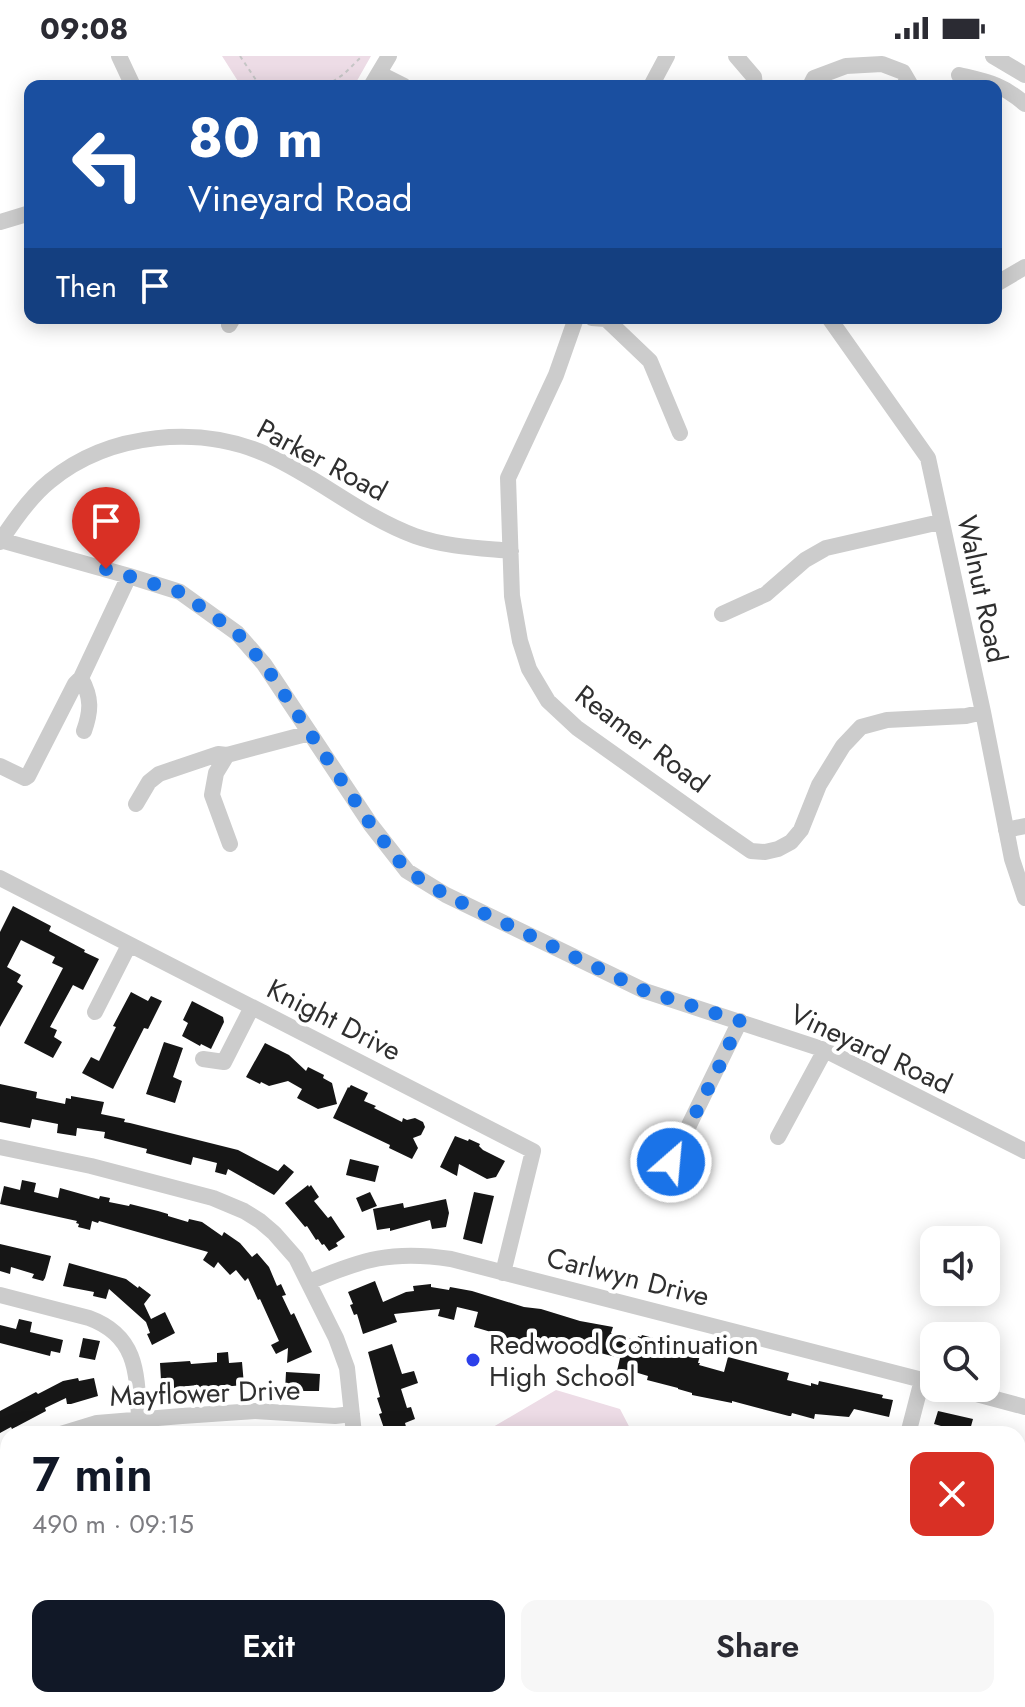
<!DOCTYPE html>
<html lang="en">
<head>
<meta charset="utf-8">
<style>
	:root { --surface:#fff; --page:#f7f7f7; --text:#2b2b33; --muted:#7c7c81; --accent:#111827 }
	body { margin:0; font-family:Jost,sans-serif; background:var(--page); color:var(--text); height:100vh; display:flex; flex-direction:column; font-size:30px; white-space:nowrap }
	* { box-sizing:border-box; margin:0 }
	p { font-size:26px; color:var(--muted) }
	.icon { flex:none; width:44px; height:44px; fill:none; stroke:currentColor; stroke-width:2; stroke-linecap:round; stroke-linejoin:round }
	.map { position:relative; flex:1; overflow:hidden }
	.drawer { position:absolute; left:0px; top:1370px; width:1026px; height:282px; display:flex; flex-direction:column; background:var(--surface); border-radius:24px 24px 0 0; box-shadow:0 4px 20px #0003 }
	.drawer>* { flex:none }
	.guide { position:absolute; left:24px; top:24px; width:978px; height:244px; border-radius:16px; box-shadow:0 4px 20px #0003; background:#1a4fa0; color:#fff; overflow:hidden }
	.fabs { position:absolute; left:920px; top:1170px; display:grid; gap:16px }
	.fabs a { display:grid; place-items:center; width:80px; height:80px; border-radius:16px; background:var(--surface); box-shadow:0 4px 20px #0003; font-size:40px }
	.pin { position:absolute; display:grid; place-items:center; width:68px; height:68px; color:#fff; margin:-82px -34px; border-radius:50% 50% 50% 0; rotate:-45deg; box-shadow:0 0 8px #0007 }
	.pin .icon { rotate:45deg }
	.me { position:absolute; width:88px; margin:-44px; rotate:27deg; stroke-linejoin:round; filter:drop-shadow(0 0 6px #0008) }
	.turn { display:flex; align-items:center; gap:28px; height:168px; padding:0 32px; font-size:36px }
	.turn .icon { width:104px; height:104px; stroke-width:2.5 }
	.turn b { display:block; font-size:56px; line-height:68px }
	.then { display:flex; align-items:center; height:76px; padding:0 32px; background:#0003; gap:16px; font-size:30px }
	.round { display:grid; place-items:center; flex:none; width:84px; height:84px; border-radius:16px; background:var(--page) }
	.head { display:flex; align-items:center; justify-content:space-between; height:136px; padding:0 32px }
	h1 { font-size:48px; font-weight:600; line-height:60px; color:var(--accent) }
	.cta { display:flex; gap:16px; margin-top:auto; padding:16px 32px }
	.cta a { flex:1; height:92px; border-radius:16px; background:var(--accent); color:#fff; font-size:32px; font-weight:600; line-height:92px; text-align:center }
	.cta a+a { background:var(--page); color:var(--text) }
	.status { display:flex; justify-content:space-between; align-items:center; height:56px; padding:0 40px; background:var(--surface); direction:ltr }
	.status svg { height:22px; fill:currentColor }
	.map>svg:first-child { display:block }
	.green { fill:#eddce6 }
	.building { fill:#161616 }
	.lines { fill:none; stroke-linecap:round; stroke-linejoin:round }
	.path { stroke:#c6c6c6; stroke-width:2; stroke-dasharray:4 4; stroke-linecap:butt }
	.minor { stroke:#ccc; stroke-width:16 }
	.route { stroke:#1a73e8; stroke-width:14; stroke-dasharray:0 25.2 }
	.poi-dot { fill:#2c40ea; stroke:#fff; stroke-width:3 }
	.labels { text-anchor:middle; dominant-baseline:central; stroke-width:8; stroke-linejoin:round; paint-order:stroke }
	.street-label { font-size:28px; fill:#2f2f2f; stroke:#fff }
	.poi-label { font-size:28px; fill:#2f2f2f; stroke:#fff; text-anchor:start }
</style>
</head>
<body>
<div class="status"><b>09:08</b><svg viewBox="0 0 49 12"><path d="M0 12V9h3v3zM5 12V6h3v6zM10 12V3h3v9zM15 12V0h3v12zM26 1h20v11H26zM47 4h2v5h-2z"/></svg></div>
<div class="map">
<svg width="1025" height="1651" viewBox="0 0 1025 1651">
	<rect width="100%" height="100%" fill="#fff"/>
	<!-- green -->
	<path class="green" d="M222,0H371L354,30H241Z
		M556,1334L620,1353L633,1378H497L493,1371Z"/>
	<!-- building -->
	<path class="building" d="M13,850L51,870L49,875L85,894L84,896L99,903L83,934L73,929L50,971L57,974L54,981L62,986L53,1002L24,987L63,912L52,907L55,901L21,884L7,911L21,919L17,926L23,930L0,971V876Z
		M131,936L148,945L151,940L162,945L148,973L144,972L113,1033L82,1017L91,1001L99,1005L116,971L113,970Z
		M192,945L223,961L224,966L211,993L201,988L200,990L182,980L188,967L183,964Z
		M164,986L183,992L173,1021L182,1025L175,1047L146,1038Z
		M265,987L289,999L306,1015L308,1011L324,1019L323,1022L332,1027L337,1048L318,1053L297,1042L302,1033L288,1025L269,1030L261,1026L260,1028L246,1021Z
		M0,1028L37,1036L36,1042L65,1048L66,1042L71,1043V1040L104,1046L101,1058L125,1063L124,1066L130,1067L238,1094L278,1115L284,1108L294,1116L274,1139L228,1113L226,1119L215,1116L217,1107L193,1101L191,1109L146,1097L147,1093L104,1082L105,1076L77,1072L76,1080L57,1077L58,1068L32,1063L30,1072L0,1066Z
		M351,1029L368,1037L364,1045L376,1050L374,1052L402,1066L403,1062L407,1064L415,1062L423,1066L425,1071L421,1079L413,1082L418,1092L412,1103L389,1092L390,1089L333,1062L348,1031L349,1032Z
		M455,1080L468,1085L469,1083L480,1088L479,1090L483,1094L505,1105L496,1121L487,1123L459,1108L457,1120L440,1111Z
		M350,1103L379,1110L375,1126L346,1119Z
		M22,1124L36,1127L34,1136L58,1142L60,1132L99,1143L100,1140L110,1142L109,1146L129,1150L130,1148L158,1155L168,1158V1160L188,1166L189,1163L202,1166L222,1180L224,1176L240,1187L252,1201L257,1197L269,1211L277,1230L281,1228L286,1239L282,1240L291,1259L294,1257L312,1296L287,1307L288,1292L276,1298L271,1289L279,1285L260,1243L258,1244L248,1222L245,1225L236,1214L230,1219L218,1206L214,1212L203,1204L208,1196L99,1165L98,1167L92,1165L90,1174L78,1171L79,1168L76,1167L77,1165L0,1148L4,1130L20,1134Z
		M308,1129L309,1131L311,1129L319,1141L314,1145L328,1162L331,1160L345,1181L336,1187L338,1190L329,1195L324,1188L322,1189L318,1183L316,1184L307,1170L305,1171L285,1147Z
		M370,1136L377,1150L362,1156L356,1142Z
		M474,1136L494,1140L482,1188L463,1183Z
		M446,1143L449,1157L446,1171L432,1173L430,1164L390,1175V1172L377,1174L373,1153L403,1147L404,1152Z
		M0,1188L51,1200L45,1222L43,1225L32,1222L34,1218L11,1211L10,1218L0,1215Z
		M69,1207L126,1223L138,1232L139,1230L151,1239L144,1248L151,1263L165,1256L175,1277L152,1289L147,1278L150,1277L146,1266L109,1233L106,1243L93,1240L94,1236L63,1230Z
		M375,1225L383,1246L406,1236L414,1235L413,1230L431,1228V1231L449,1234L450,1231L472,1235L524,1251L541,1253L580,1265L613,1271L611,1277L637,1284L638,1280L641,1281L642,1279L701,1295L698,1307H700L699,1309L724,1316L728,1301L789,1317L787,1324L811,1330V1327L818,1329L819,1325L883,1339L882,1342L893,1344L889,1361L854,1353L849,1361L815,1358L814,1363L792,1357L791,1360H789L732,1345V1347L692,1339V1337L678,1333V1332L647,1324L648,1320L628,1314L624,1331L614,1328L620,1302L545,1283L542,1296L531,1293L532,1288L490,1279L491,1276L474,1271L478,1256L457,1251L454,1264L438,1260L440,1253L394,1258L397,1266L363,1278L357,1258L354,1259L350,1249L353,1248L348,1236Z
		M19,1263L32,1266L30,1276L63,1284L60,1297L51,1295L50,1300L0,1287V1269L16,1273Z
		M83,1282L100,1285L95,1304L79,1301Z
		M392,1288L402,1318L414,1315L418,1327L401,1333L407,1352L411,1351L415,1363L405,1367L408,1378H386L379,1358L382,1357L377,1342L380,1341L368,1296Z
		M228,1296L229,1307L242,1306L244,1329L198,1333V1329L178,1331V1341L162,1342L160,1307L190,1305L191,1308L217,1306V1297Z
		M286,1316L320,1318L319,1335H285Z
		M78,1322L79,1325L94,1322L98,1340L71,1348H67L66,1342L45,1352L46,1355L12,1373L11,1371L0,1377V1355L36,1336L38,1338L63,1325Z
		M938,1355L973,1363L970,1374L958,1371L957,1378H939L941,1370L934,1368Z"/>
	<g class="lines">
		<!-- path -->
		<path class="path" d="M240,0L260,30
			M326,30L344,18L362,0"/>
		<!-- minor -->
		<path class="minor" d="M119,0L133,30
			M736,0L754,21L755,30
			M993,0L1025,19
			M380,18L404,30
			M959,19C988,26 1002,28 1025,48
			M371,30L389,0
			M651,30L667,0
			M810,30L814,22L846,10L882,8L903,16L910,28L909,30
			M0,166L30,157
			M996,228L1025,211
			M576,262L556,319L508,422L512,540L520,585L529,613L548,645L577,672L712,768L751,795L765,796L778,793L791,786L801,774L819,729L843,690L861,671L887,664L966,660L983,656
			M592,262L606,263L650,305L680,377
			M829,262L928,402L983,656L1012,803L1025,842
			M229,269L233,262
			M0,484L129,520L180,536L237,577L264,608L371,769L407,815L446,839L645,935L825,994L1025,1095
			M0,486C14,464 30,441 50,425C110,376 201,368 270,400C320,423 363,461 415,480C446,491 479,492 511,495
			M722,558L766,538L805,504L826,492L940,466
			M81,622C92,642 91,655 84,675
			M0,710L25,722L28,720L75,628L81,622L129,520
			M136,748L149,726L159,718L218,698L227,699
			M1006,774L1025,770
			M230,788L212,739L216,717L227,699L310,677
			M0,822L533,1095L503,1217
			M95,956L129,889
			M203,1003L224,1006L252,951
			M778,1081L825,994
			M0,1091L91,1110L213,1142L244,1155L260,1165L274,1177L296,1202L336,1282L347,1312L354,1378
			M671,1106L740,965
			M309,1226C362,1203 393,1194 451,1203L934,1327
			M0,1239L89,1262C138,1280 137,1318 139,1363
			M954,1332L1025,1351
			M61,1378L97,1367L182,1360L255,1355L335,1360L352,1358
			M908,1378L922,1324
			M0,1423L8,1415
			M0,1484L8,1490
			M1018,1503L1025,1499
			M501,1644L506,1651
			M604,1644L610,1651
			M312,1651V1644
			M776,1651L782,1644"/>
	</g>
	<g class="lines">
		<!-- route -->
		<path class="route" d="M106,513L180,536L237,577L264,608L371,769L407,815L446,839L645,935L740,965L719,1011L671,1106"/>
	</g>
	<!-- markers -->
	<circle class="poi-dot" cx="473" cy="1304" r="8"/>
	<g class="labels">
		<!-- street labels -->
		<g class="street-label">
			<text transform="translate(322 404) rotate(28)">Parker Road</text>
			<text transform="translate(982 533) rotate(78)">Walnut Road</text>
			<text transform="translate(642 683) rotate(37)">Reamer Road</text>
			<text transform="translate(334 964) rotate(27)">Knight Drive</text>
			<text transform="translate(871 993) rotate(25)">Vineyard Road</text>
			<text transform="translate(628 1221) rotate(14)">Carlwyn Drive</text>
			<text transform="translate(205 1337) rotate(-2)">Mayflower Drive</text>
		</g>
		<!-- poi labels -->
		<g class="poi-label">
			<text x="489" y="1288">Redwood Continuation<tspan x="489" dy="32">High School</tspan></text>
		</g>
	</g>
</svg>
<div class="fabs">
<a><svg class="icon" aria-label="sound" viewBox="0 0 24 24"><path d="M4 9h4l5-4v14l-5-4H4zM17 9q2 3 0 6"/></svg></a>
<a><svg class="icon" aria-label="search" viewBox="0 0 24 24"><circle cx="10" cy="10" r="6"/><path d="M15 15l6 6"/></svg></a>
</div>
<div class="pin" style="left:106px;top:513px;background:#d93025"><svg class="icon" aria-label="arrive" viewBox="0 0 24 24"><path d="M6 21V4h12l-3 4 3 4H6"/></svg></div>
<svg class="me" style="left:671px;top:1106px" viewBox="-20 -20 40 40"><circle r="17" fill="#1a73e8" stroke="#fff" stroke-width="3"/><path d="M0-11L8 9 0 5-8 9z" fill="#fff"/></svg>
<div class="guide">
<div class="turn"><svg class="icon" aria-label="left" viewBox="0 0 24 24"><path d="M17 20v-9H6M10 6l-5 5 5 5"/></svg><div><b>80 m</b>Vineyard Road</div></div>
<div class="then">Then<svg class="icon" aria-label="arrive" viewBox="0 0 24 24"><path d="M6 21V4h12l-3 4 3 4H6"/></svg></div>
</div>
<section class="drawer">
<div class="head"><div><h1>7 min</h1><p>490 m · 09:15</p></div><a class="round" style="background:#d93025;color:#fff"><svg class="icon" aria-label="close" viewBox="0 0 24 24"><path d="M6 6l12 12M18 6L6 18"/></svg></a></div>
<div class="cta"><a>Exit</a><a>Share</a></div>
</section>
</div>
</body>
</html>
